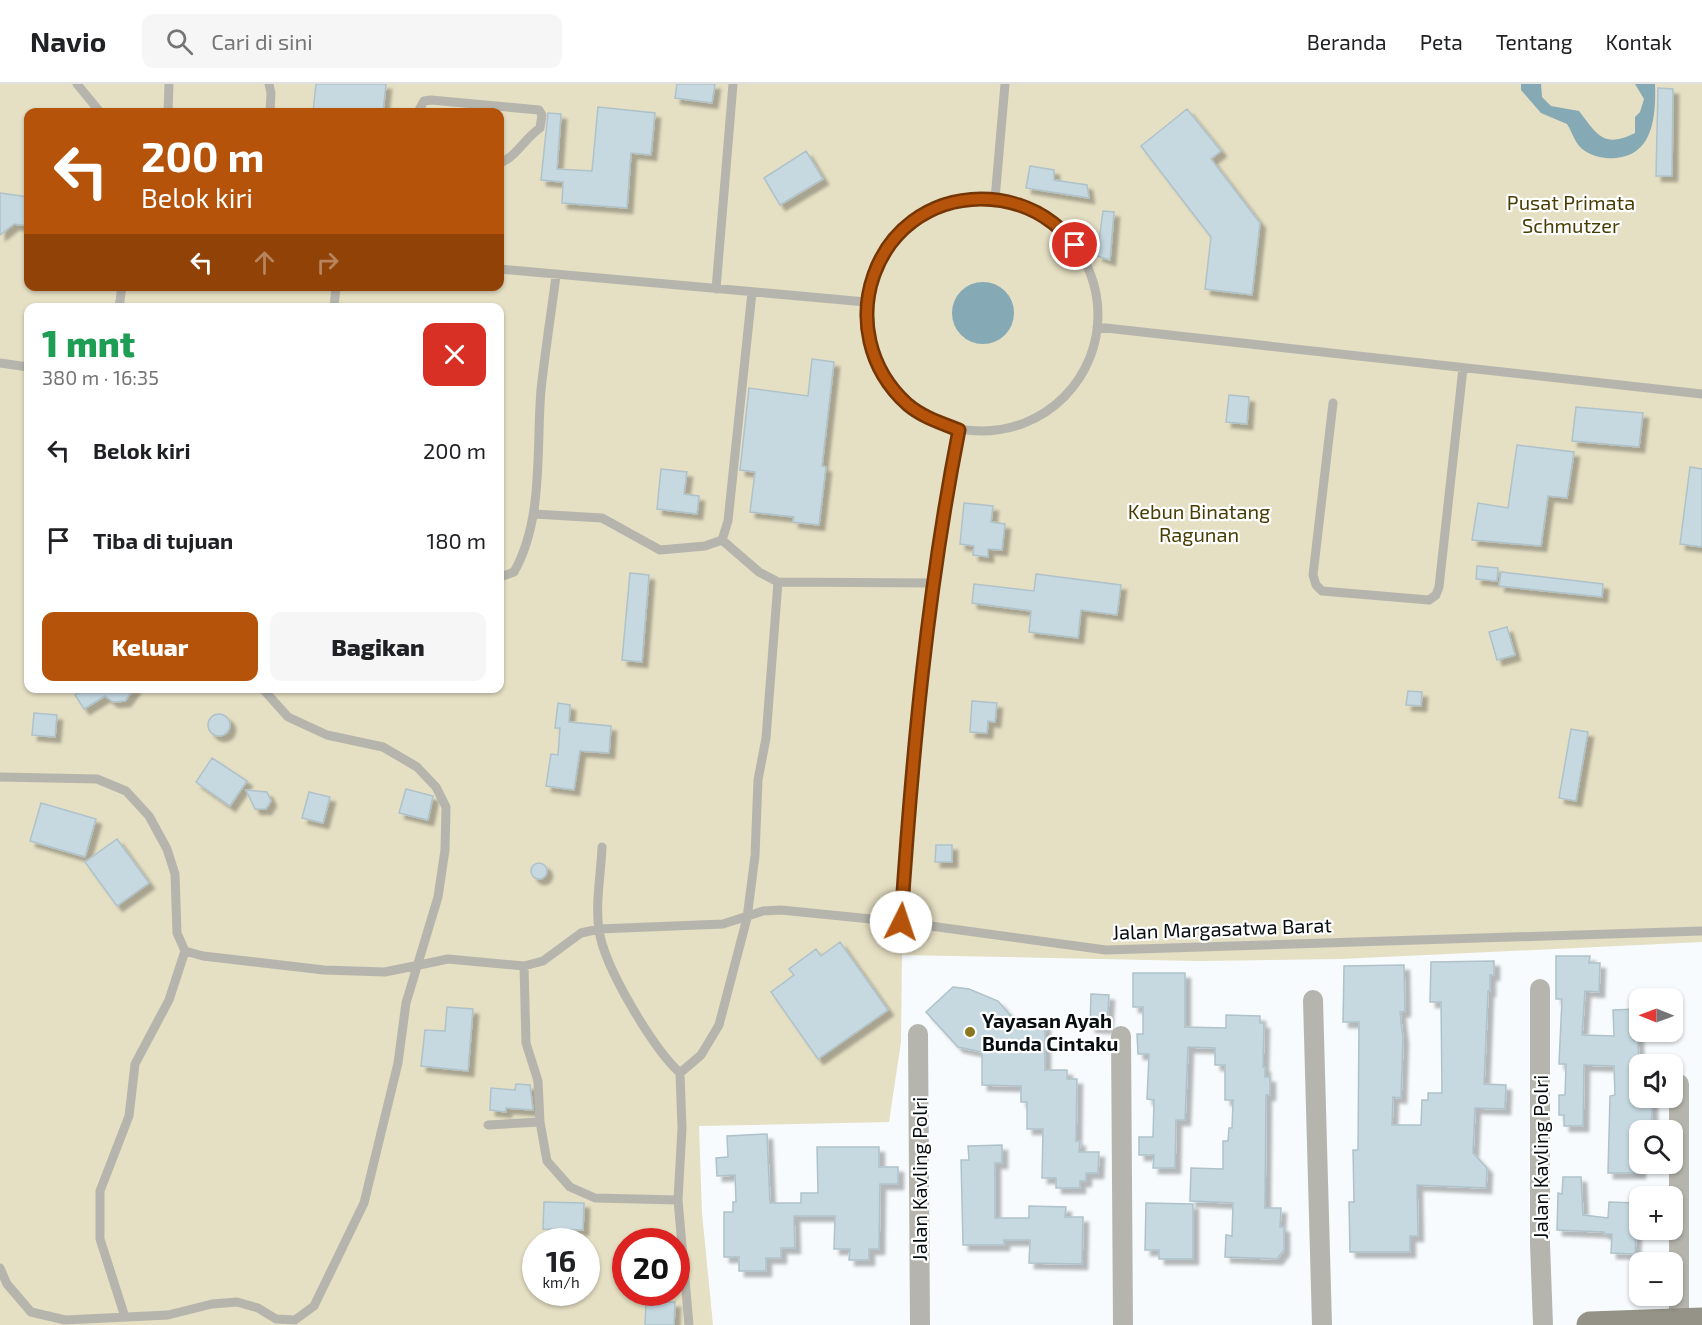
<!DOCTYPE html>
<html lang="id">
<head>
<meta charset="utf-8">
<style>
	:root { --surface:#fff; --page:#f6f6f6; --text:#202124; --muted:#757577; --line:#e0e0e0; --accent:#b45309 }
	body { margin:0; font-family:"Exo 2",sans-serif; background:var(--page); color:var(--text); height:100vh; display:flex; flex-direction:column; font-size:22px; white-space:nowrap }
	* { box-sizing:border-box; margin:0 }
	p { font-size:20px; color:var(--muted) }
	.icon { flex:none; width:33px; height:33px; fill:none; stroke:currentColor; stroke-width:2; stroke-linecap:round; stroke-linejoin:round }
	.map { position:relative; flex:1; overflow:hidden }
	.sheet { position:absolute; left:24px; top:219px; width:480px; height:390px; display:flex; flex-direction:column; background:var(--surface); border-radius:12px; box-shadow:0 2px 4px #0004 }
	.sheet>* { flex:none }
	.top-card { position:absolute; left:24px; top:24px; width:480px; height:183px; border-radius:12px; box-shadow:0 2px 4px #0004; background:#b45309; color:#fff; overflow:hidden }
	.needle { width:39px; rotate:271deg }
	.buttons { position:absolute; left:1629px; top:904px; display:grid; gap:12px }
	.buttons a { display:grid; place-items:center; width:54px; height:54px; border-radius:12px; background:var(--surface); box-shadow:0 2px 4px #0004; font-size:30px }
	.speed { position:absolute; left:522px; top:1144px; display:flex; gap:12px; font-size:30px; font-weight:700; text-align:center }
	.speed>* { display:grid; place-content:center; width:78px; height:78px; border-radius:50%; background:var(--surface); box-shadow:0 2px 4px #0004; line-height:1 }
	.speed small { font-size:15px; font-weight:400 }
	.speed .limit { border:9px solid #d22; background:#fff; color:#111 }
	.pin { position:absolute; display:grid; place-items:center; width:51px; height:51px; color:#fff; margin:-26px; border:3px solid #fff; border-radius:50%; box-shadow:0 2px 6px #0007 }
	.me { position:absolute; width:66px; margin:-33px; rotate:4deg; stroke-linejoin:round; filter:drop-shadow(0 0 4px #0008) }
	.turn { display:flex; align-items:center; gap:21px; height:126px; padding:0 18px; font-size:27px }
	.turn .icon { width:78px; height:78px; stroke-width:2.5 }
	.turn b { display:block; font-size:42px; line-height:51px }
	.lanes { display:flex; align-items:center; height:57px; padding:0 18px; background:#0003; justify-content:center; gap:30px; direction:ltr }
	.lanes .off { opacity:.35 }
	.round { display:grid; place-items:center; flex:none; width:63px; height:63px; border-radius:12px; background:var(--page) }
	.overview { display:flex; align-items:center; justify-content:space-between; height:102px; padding:0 18px }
	h1 { font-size:36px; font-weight:800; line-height:45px; color:#1e9e55 }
	.primary-button { display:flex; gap:12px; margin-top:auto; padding:12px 18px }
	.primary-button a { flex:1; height:69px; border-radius:12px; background:var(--accent); color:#fff; font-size:24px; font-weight:800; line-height:69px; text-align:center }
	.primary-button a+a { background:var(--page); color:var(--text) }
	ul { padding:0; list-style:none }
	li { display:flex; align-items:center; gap:18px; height:90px; padding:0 18px }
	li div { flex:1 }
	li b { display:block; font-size:22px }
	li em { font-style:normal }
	header { display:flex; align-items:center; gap:36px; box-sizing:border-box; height:84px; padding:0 30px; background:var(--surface); border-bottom:2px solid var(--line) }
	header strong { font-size:28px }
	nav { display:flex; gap:33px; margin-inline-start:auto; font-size:21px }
	.search { width:420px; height:54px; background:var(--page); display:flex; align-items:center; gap:15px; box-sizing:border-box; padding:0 21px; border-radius:12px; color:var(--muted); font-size:22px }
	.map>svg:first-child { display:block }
	.green { fill:#e5dfc3; fill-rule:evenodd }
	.water { fill:#86a9b6 }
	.building { fill:#c6d9e1; stroke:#afc2ca; stroke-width:1.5; filter:url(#shadow) }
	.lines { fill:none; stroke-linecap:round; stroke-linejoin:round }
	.service { stroke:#b6b5ad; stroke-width:9 }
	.minor { stroke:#b6b5ad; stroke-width:20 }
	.secondary { stroke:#959388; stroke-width:27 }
	.route-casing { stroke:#753606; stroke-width:15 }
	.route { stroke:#b45309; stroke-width:10 }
	.poi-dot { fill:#8b781c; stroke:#fff; stroke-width:2 }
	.labels { text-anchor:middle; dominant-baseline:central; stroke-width:4.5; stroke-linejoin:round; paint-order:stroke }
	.park-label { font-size:20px; fill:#483d03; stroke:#fff }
	.street-label { font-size:20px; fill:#070e10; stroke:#fff }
	.poi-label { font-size:20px; font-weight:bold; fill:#070e10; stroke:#fff; text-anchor:start }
</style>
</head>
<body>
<header>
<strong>Navio</strong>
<div class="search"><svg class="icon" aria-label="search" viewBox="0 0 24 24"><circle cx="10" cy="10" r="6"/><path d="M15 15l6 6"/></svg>Cari di sini</div>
<nav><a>Beranda</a><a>Peta</a><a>Tentang</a><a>Kontak</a></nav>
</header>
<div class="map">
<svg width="1702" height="1241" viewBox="0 0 1702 1241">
	<defs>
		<filter id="shadow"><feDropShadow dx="5.5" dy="5.5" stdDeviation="1.5" flood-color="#0004"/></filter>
	</defs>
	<rect width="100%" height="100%" fill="#f7fbfd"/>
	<!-- green -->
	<path class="green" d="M0,0H1702V858L1341,875L1198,877L902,871L901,958L889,1038L699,1042L702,1129L713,1241H0ZM28,28H500V202H28ZM28,224H500V604H28ZM536,1158H586V1209H536ZM626,1158H676V1209H626Z"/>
	<!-- water -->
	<path class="water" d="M1521,0H1541L1542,13L1551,22L1579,27C1597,50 1603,65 1635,49V33L1640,28L1644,15L1635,0H1655C1656,30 1654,71 1616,74C1606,75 1594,73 1585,67C1575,61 1573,49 1567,40L1541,29L1521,6Z
		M952 229a31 31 0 1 1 62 0a31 31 0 1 1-62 0Z"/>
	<!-- building -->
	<path class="building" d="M316,0H386L383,28H313Z
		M677,0H715L712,19L675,14Z
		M1658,4L1673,5L1672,92H1656Z
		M598,23L655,29L651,71L631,69L627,124L562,119L563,98L541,96L548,29L561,30L557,85L592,87Z
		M1187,25L1221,67L1211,75L1260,139L1252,211L1205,205L1211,153L1141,62Z
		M806,67L823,95L780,121L764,94Z
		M1030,82L1054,86V96L1087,101L1089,114L1026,104Z
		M0,109L28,113V142L14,140L0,151Z
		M1103,127L1114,128L1110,176L1097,172Z
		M812,275L834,278L822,382L826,383L819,441L793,438L794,433L750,428L755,388L740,386L749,304L808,312Z
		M1229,311L1249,313L1247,340L1226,338Z
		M1576,323L1643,329L1639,363L1572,357Z
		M1517,361L1574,368L1567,414L1548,412L1541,462L1472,456L1478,419L1508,424Z
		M1690,383L1702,385V463L1680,460Z
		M661,385L687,388L684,410L699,412L697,430L657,425Z
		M964,419L993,422L991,438L1005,440L1002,466L988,465V473L973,471L974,462L960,460Z
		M1477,482L1498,484L1497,497L1476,495Z
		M1501,488L1603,500L1602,513L1499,502Z
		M630,489L649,491L642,578L622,576Z
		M1036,490L1121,501L1117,531L1081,526L1078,554L1029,548L1031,527L972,519L974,500L1034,507Z
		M1507,543L1515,571L1497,576L1489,548Z
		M85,604H135L125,617L113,618L105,612L84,625L75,611Z
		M1408,607L1422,608L1421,622L1406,621Z
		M972,617L997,619L995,638L988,637L987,649L970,648Z
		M558,619L570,621L569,638L611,642L609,669L580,667L574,706L546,702L551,670L558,671L560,644H555Z
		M34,629L57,631L55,653L32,651Z
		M208 641a11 11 0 1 1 22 0a11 11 0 1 1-22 0Z
		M1571,645L1588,648L1576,717L1559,714Z
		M212,674L247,697L230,722L196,698Z
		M406,705L433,712L428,736L399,729Z
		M246,706L267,708L271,717L266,725H255Z
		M309,708L330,713L323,739L302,734Z
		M41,719L96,735L85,773L30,757Z
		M117,755L149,799L117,822L85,778Z
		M936,761H952V778H935Z
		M531 787a8 8 0 1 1 16 0a8 8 0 1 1-16 0Z
		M840,858L888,926L818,975L771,908L794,891L789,885L816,865L821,872Z
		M1556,872H1590L1589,879H1600L1599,908L1585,907L1582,951L1614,952L1613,926L1637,925L1640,1014H1652V1031L1650,1047H1640V1089H1608L1610,1012L1615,1011L1614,982L1584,981L1583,1042H1564V1031H1559V1011H1565L1566,980H1559L1562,915H1556Z
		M1494,877V891H1490V907H1488L1484,1000L1506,1001L1505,1025L1475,1024L1473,1069L1487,1084L1486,1104L1417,1101L1418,1152H1410V1168H1350L1349,1118H1354L1353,1066H1358L1359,938H1343L1344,882L1404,881L1405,927L1400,928L1403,955L1401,1014L1393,1013L1392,1041H1421L1422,1016H1428V1009H1442L1441,918H1430L1431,878Z
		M1133,889H1185V943L1226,944V931L1260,932V939H1264L1263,983H1265V993H1270V1011H1266L1265,1124H1281L1280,1143H1284V1166L1277,1175L1225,1173L1226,1151L1232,1152L1233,1119L1190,1117L1191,1084L1223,1085V1057H1228L1229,1044H1232L1233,1016H1225V981H1215V964L1188,963L1185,1036H1176L1175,1084H1153L1154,1071H1139V1053H1153L1154,1016L1147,1015L1149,970H1138L1137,950H1143V923H1133Z
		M953,903L969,905L998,917L1017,939L1045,937V986H1067V995H1077L1076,1057H1080L1079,1068H1099L1098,1089H1086V1097H1080V1104H1056V1094H1042L1043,1045H1027V1018H1021V1002L982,1001V968L958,963L926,928Z
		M1091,910L1109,911L1107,944L1090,943Z
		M447,923L473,925L468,987L421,982L425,946L445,947Z
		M516,1000L530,1001L533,1026L506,1024V1028L490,1026L491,1004L515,1006Z
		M767,1050L770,1119H801V1109H818L817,1063H879V1083H898V1100H880L879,1165H869V1176H849L850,1165H834L835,1132H794L795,1164H781V1174H766V1187H739V1173H724V1128H733V1118H736L735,1091L717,1092L716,1074L728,1073L727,1052Z
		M1002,1061V1079H995V1134H1029V1122L1066,1123L1065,1133H1083L1082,1180L1029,1179L1030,1156H1004V1161H963L961,1076H969L968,1062Z
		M1563,1093H1581L1583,1131L1608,1134L1609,1118L1637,1119L1635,1170L1611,1169L1612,1150H1604V1148L1557,1146L1558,1109L1562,1110Z
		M544,1118L584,1119L583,1146L543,1145Z
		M1146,1119L1193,1120V1175H1159V1166H1145Z
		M646,1218H675L674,1241H645Z"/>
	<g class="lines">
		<!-- service -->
		<path class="service" d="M77,0L100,28
			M269,0L271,9L270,28
			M168,28L169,0
			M418,28L424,17L431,16L539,26L542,31L540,44C525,54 515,74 500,79
			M995,115L1005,0
			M866 231a116 116 0 1 1 232 0a116 116 0 1 1-232 0Z
			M500,185L866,218
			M716,205L733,0
			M119,224L122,202
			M334,224L336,202
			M1097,243L1702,310
			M0,279L28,283
			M1333,319L1313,491L1316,501L1322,507L1429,516L1436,511L1439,503L1463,284
			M534,430L602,434L660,466L705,462L722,456
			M500,493L514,488C544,435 536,365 541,306C545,268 551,230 556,192
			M778,498L933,499
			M0,693L97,695L126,707L149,732L167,765L175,790L177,849L185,867L203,872L324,886L385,888L448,875L524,882L543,877L581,849L599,845L723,840L763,827L781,826L901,838L1106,866L1702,847
			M602,763C601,790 595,820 599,846C604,883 653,964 680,989L682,1044L678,1116L689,1241
			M901,838C912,673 926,508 959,346
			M524,882L526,959L538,997L540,1038L547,1077L570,1103L595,1114L678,1116
			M680,989L701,971L719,941L747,834L755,772L758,696L766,654L778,498L759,488L722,456L728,437L752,208
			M488,1041L540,1038
			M0,1184L7,1200L31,1228L65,1236L168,1231L212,1220L237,1218L258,1224L276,1235L295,1236L314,1222L364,1119L398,979L406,919L438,813L445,766L446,723L436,703L417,683L383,663L327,651L288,633L262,604
			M125,1233L100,1155V1107L129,1032L135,980L169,916L185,867"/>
		<!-- minor -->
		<path class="minor" d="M1540,905V1160L1543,1241
			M1313,916L1322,1241
			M918,950L920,1241
			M1121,952L1123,1241
			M1679,1241V1000"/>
		<!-- secondary -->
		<path class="secondary" d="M1590,1241L1702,1237"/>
	</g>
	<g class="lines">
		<defs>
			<path id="route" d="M901,838C912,673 927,508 959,346C941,339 922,333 907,320C828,248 873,116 981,115C1006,115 1032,123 1053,139C1061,145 1068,154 1075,161"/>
		</defs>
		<!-- route casing -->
		<use href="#route" class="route-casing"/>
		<!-- route -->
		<use href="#route" class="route"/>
	</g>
	<!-- markers -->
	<circle class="poi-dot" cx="970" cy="948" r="6"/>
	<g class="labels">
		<!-- park labels -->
		<g class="park-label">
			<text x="1571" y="118">Pusat Primata<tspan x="1571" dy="23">Schmutzer</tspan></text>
			<text x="1199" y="427">Kebun Binatang<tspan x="1199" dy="23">Ragunan</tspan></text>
		</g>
		<!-- street labels -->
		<g class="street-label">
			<text transform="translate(1222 844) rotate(-2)">Jalan Margasatwa Barat</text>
			<text transform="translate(1540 1073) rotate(-90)">Jalan Kavling Polri</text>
			<text transform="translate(919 1095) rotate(-90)">Jalan Kavling Polri</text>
		</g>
		<!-- poi labels -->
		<g class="poi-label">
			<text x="982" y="936">Yayasan Ayah<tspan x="982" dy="23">Bunda Cintaku</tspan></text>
		</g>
	</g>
</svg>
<div class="buttons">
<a><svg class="needle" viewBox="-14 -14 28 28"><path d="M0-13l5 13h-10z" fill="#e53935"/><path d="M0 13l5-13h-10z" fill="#757577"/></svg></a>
<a><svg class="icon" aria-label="sound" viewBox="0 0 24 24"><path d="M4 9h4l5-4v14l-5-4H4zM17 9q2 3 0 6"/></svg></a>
<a><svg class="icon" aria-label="search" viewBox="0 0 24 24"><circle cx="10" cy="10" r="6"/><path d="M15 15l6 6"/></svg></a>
<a>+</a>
<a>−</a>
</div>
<div class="speed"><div>16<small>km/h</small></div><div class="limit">20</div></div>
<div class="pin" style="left:1075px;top:161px;background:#d93025"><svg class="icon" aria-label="arrive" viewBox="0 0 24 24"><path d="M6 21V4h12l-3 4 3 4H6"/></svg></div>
<svg class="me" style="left:901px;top:838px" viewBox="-20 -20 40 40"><circle r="19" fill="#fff"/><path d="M0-13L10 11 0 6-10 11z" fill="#b45309"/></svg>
<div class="top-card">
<div class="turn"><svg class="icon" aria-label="left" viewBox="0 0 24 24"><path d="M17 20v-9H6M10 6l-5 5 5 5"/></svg><div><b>200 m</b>Belok kiri</div></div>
<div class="lanes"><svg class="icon" aria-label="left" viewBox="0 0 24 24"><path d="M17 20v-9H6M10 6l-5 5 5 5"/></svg><svg class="icon off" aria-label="ahead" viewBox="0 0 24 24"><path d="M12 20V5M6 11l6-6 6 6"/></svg><svg class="icon off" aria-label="right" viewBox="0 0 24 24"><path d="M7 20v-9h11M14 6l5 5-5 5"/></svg></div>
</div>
<section class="sheet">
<div class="overview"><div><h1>1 mnt</h1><p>380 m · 16:35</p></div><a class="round" style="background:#d93025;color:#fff"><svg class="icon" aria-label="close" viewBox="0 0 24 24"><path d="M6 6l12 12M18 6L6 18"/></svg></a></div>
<ul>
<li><svg class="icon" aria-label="left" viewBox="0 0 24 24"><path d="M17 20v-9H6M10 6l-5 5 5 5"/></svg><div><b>Belok kiri</b></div><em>200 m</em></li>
<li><svg class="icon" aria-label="arrive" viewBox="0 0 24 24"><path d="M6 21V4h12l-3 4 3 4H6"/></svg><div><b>Tiba di tujuan</b></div><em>180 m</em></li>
</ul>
<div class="primary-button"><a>Keluar</a><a>Bagikan</a></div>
</section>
</div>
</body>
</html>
